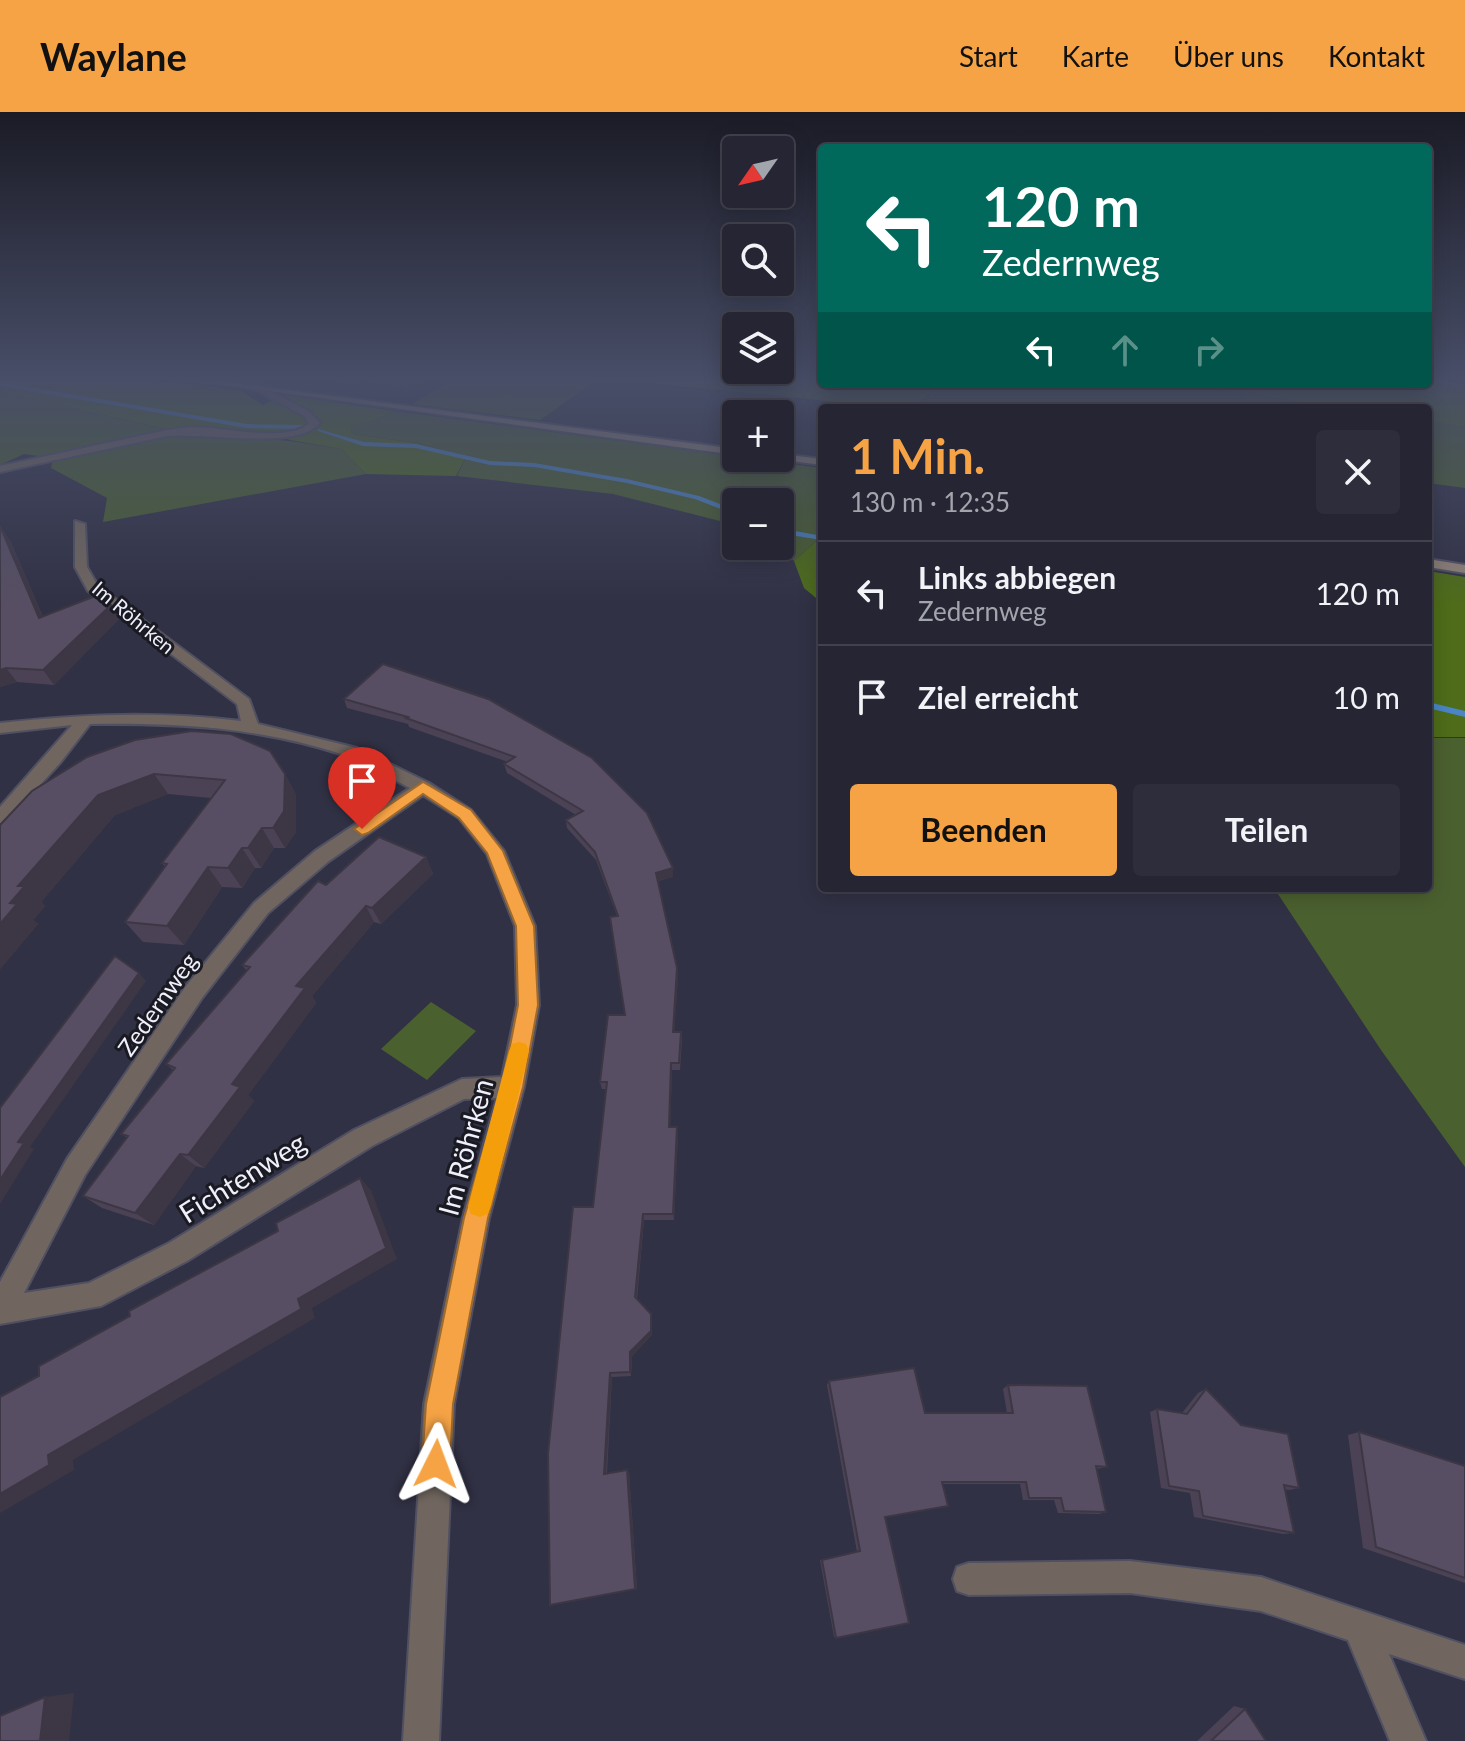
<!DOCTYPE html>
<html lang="de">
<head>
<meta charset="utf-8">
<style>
	:root { --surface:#252534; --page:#2d2d3c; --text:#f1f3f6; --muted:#a3a5ac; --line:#42424f; --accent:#f5a345 }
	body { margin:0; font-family:Lato,sans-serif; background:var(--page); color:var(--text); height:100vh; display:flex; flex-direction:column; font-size:30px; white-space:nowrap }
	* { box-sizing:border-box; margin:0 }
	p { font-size:26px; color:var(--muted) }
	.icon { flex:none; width:44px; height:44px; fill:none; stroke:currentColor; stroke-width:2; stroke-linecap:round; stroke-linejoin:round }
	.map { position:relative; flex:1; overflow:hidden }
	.side { position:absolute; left:818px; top:292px; width:614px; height:488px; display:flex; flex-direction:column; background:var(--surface); border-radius:8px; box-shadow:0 4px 20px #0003,0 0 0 2px var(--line) }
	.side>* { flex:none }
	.guide { position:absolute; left:818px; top:32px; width:614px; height:244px; border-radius:8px; box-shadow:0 4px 20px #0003,0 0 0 2px var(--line); background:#00695c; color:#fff; overflow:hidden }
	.needle { width:52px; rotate:236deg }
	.buttons { position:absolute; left:722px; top:24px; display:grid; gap:16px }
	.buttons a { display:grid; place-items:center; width:72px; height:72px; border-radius:8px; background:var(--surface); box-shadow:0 4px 20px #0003,0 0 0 2px var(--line); font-size:40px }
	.pin { position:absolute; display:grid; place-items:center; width:68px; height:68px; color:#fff; margin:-82px -34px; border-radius:50% 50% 50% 0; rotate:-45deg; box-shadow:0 0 8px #0007 }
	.pin .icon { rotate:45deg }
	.me { position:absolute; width:88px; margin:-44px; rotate:3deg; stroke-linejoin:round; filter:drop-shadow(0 0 6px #0008) }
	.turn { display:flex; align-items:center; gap:28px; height:168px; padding:0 32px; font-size:36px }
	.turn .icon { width:104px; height:104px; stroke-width:2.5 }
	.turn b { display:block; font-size:56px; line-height:68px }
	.lanes { display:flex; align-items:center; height:76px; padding:0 32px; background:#0003; justify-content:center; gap:40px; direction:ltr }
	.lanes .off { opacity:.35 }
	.round { display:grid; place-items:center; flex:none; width:84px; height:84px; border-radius:8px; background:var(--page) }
	.headline { display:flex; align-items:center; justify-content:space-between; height:136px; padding:0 32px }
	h1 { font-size:48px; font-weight:700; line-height:60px; color:var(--accent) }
	.button { display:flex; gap:16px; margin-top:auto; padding:16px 32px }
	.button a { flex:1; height:92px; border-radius:8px; background:var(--accent); color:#111; font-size:32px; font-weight:700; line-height:92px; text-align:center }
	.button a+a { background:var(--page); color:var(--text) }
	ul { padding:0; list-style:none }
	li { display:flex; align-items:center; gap:24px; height:104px; padding:0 32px; border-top:2px solid var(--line) }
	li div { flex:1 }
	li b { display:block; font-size:30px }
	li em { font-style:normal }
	header { display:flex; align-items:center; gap:48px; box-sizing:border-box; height:112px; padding:0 40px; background:var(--accent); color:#111 }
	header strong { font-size:38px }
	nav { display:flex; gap:44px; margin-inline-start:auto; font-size:28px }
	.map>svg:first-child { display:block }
	.green { fill:#4b602f }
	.forest { fill:#4e6c19 }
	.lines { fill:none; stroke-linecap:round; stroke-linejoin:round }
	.stream { fill:#4a85c4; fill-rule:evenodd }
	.street-casing { stroke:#505062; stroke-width:4 }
	.secondary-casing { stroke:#505062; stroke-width:4 }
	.street { fill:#70665f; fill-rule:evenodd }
	.secondary { fill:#918277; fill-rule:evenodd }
	.wall { fill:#4b4355 }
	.shaded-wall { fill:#3d3745 }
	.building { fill:#574e63; stroke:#3d3745; stroke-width:2 }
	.route { fill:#f5a345; stroke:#9f6a2d; stroke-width:2 }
	.slow { fill:#f59e0b }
	.labels { text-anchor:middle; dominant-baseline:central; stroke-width:6; stroke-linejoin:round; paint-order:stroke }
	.far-street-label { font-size:20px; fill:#f0f0fd; stroke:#1a1a23 }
	.street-label { font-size:24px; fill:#f0f0fd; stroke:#1a1a23 }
	.near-street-label { font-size:28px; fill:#f0f0fd; stroke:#1a1a23 }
</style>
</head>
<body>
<header>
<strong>Waylane</strong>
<nav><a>Start</a><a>Karte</a><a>Über uns</a><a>Kontakt</a></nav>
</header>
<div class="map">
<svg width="1465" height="1629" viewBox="0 0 1465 1629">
	<rect width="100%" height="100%" fill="#313145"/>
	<!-- green -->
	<path class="green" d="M457,266H647L652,271L595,269L540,308L412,292Z
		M943,272H1173L1343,296H914Z
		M0,280L174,319L290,329L341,337L366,362L103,410L107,386L51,356L53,346L24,342L0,353Z
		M395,299L822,356V424L794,449L778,434L780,390H736V413L613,382L457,364L466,345L418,331L352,322L351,314L374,309Z
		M1428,309L1465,315V376L1428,371Z
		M1428,626H1465V1055L1381,938L1274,776H1428Z
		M431,890L476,919L427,968L381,937Z"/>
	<!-- forest -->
	<path class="forest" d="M0,266H129L240,278L263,293L284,283L395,299L374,309L351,314L352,322L417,331L466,345L456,364L366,362L341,337L290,328L277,323L175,319L0,280Z
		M648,266H822V272H941L913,296H865L838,290L652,271Z
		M1428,266L1465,272V315L1428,309V296H1343L1176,272H1428Z
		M822,424V491L804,476L794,449Z
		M1428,459L1465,465V625H1428Z"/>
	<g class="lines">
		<!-- stream -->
		<path class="stream" d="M0,270L247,312L303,313L306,315L303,317L247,316L0,274Z
			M318,317L364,330L416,332L490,349L534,351L627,367L699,384L736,398V403L695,387L627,371L534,355L490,353L416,336L363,334L318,319Z
			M780,411L790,412L795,419L822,424V428L790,423L785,416L780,415Z
			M1428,590L1465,599V605L1428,596Z"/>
		<defs>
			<path id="street" d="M257,272L310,300L320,311C296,339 206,320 167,324L0,360V354L167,318C175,317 184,315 192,315C221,314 288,332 309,311L304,304L254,277Z
				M75,409L85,412L87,455L98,474L249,587L258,612L357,636L429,671L471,698L504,739L535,814L539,893L524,975L489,1106L454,1292L439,1629H403L424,1292L463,1106L497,986L464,987L372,1034L187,1149L101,1194L0,1212V1170L67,1047L186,874L254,791L315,739L410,676C388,665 366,651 344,643C259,615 178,611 90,612L60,651L6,710L0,712V695L72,613L0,621V611C84,602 157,599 241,609L237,592L88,479L75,455ZM423,683L459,706L487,742L515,814L517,893L502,965L462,967L354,1018L169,1131L89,1171L24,1181L85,1063L202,886L268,801L329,749Z
				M1130,1449L1261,1465L1465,1533V1567L1389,1542L1426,1629H1390L1348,1528L1261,1499L1130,1481L969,1483L957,1479L953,1467L957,1455L969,1451Z"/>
			<path id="secondary" d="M173,266H195L736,337V343Z
				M780,342L822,347V353L776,347Z
				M1428,447L1465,453V461L1428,455Z"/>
		</defs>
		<!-- street casing -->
		<use href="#street" class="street-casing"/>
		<!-- secondary casing -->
		<use href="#secondary" class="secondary-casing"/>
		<!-- street -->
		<use href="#street" class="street"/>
		<!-- secondary -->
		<use href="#secondary" class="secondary"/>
	</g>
	<!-- wall -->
	<path class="wall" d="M318,266H431L410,277L361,268L352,272Z
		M10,428L43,505L111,493L119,507L54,573L17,570L0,575Z
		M383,552L673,756V765L658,769L678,864L674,920H681L682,927L680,958H672L670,1015H677L678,1022L674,1108H644L637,1187L652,1207V1223L632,1244L631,1264L612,1265L607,1361L629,1360L637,1477L550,1493L607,977H602L600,970L625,903L617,804L596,748L567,716L566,708L576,703L507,661L504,652L508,650L409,615L408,612L347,596L344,587Z
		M87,645L285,662L296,683V720L285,736H274L261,756H255L242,776L222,775L184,833L143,830L125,810L165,755L162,751L211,686L168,682L115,703L41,790L45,794L33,808L38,812L0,857V713Z
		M426,745L433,762L381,812L374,810L312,884L316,891L248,983L254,989L204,1056L196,1054L154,1113L102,1096L83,1084L127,1026L121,1022L173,958L166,952L247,859L242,853L326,773Z
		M829,1269L925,1301H1007L1003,1277L1008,1273L1107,1355L1096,1357L1106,1400L1099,1402L1058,1401L1054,1388H1023L1020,1372H942L948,1394L886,1405L836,1526L834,1525L820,1448L857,1440L827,1273Z
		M1206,1277L1299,1376L1289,1378L1284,1377L1294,1421L1283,1422L1194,1405L1190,1381L1161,1376L1150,1300L1157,1297L1182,1301L1198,1281Z
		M1359,1320L1465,1354V1471L1363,1436L1348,1323Z
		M1234,1594L1245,1597L1266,1629H1197Z"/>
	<!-- shaded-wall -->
	<path class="shaded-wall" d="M350,266H360L361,268L352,272Z
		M414,266H431L410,277L408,269Z
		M0,414L10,428L49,520L39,506Z
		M111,493L119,507L54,573L43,558Z
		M6,556L17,570L0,575V558Z
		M154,662L168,682L115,703L41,790L45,794L33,808L38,812L0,857V812L18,774L98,683Z
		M285,662L296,683V720L285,736L273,716Z
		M262,716L274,736L261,756L248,736Z
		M242,736L255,756L242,776L228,756Z
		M426,745L433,762L381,812L372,796Z
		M208,755L222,775L184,833L167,814Z
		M673,756V765L657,769L656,761Z
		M366,794L374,810L312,884L316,891L248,983L254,989L204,1056L188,1043L232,972L296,874Z
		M677,856L678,864L674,927L673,920Z
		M139,861L146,869L30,1035L34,1037L0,1092V1068L18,1030Z
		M671,951L672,958L670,1022L669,1015Z
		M677,1015L678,1022L674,1108L673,1102Z
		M180,1042L196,1054L154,1113L135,1101Z
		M360,1066L371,1078L397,1147L312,1196L315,1206L73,1348L74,1358L0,1401V1382L48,1343L298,1187Z
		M643,1102L644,1108L636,1190L635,1185Z
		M651,1202L652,1207V1223L632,1244L631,1264L630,1260V1240Z
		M610,1261L612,1265L606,1364L604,1362Z
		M627,1358L629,1360L637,1477H635Z
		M74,1581L69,1629H40L45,1585Z"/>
	<!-- building -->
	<path class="building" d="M390,266H414L408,269Z
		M0,414L39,506L98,483L111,493L43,558L6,556L0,558Z
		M383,552L488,587L592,646L647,701L673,756L656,761L677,856L673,920H681L679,951H671L669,1015H677L673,1102H643L635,1185L651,1202V1219L630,1240V1260L610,1261L604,1362L627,1358L635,1477L550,1493L548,1342L573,1095H593L607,970H600L608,903H625L610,805L618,804L595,740L566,708L583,699L504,652L515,645L406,606L408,605L344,587Z
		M192,619L231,622L270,639L285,662L284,699L273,716H262L248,736H242L228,756L208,755L167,814L125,810L167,752L162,751L225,668L154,662L98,683L18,774H25L10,791L17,792L0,812V713L32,679L87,645L135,628Z
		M379,725L426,745L372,796L366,794L296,874L305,876L232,972L240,975L188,1043L180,1042L135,1101L83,1084L128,1024L121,1022L175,956L166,952L250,855L242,853L318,769L326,773Z
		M115,844L139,861L18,1030L24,1031L0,1068V996Z
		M360,1066L386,1136L298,1187L301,1197L48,1343L49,1353L0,1382V1285L39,1264V1254L130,1204L129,1199L278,1119L276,1111Z
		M914,1256L925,1301H1013L1008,1273L1087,1274L1107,1355L1096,1354L1106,1400L1064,1399L1061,1386H1029L1026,1370H942L948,1394L885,1405L909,1511L836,1526L822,1448L860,1439L829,1269Z
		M1206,1277L1241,1313L1288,1322L1299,1376L1284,1373L1294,1421L1203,1404L1199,1379L1169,1374L1157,1297L1187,1302Z
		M1359,1320L1465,1354V1466L1376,1435Z
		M45,1585L40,1629H0V1604Z
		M1245,1597L1266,1629H1211Z"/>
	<!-- sky -->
	<linearGradient id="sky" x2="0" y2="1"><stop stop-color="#1b1b26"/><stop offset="0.54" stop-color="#484e68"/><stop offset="1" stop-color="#484e68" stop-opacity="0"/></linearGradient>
	<rect width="1465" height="494" fill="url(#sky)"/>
	<!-- route -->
	<path class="route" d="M423,670L471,698L503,739L534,814L538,893L523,975L488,1106L453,1292L450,1352L445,1362L436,1366L426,1362L422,1352L426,1292L464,1106L502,975L518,893L516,814L487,741L459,706L423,682L368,721L362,723L354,717Z"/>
	<!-- slow -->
	<path class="slow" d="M519,930L526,932L529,939L491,1094L488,1102L480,1105L471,1102L468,1094L509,939L512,932Z"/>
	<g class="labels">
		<!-- far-street labels -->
		<g class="far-street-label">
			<text transform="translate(134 505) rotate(40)">Im Röhrken</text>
		</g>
		<!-- street labels -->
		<g class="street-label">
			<text transform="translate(157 892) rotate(-55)">Zedernweg</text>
		</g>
		<!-- near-street labels -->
		<g class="near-street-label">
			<text transform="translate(465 1035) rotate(-75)">Im Röhrken</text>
			<text transform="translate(242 1065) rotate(-32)">Fichtenweg</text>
		</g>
	</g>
</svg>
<div class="buttons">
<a><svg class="needle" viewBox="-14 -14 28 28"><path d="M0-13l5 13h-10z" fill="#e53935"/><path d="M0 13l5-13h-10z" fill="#a3a5ac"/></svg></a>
<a><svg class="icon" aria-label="search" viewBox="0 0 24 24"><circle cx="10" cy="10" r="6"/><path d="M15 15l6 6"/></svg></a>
<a><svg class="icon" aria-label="layers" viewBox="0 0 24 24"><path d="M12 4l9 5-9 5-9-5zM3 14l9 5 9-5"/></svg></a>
<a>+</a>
<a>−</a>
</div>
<div class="pin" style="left:362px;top:717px;background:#d93025"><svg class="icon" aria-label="arrive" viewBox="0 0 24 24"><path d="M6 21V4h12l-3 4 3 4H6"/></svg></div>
<svg class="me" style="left:436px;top:1352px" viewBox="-20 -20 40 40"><path d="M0-17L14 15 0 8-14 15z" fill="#f5a345" stroke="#fff" stroke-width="4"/></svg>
<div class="guide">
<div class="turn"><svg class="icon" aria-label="left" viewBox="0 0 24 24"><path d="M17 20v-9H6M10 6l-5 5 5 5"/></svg><div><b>120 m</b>Zedernweg</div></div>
<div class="lanes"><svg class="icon" aria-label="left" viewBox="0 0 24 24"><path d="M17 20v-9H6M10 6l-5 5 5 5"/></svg><svg class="icon off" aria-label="ahead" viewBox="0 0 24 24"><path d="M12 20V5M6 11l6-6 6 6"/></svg><svg class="icon off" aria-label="right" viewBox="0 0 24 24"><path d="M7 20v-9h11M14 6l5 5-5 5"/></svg></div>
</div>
<section class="side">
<div class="headline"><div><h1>1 Min.</h1><p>130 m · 12:35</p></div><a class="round"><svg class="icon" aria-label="close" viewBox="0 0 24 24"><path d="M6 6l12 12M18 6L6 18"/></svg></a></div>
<ul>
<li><svg class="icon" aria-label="left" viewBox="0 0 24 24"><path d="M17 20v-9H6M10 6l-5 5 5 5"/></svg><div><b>Links abbiegen</b><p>Zedernweg</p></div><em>120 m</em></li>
<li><svg class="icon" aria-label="arrive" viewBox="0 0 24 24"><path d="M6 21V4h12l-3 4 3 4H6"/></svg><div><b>Ziel erreicht</b></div><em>10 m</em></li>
</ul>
<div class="button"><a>Beenden</a><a>Teilen</a></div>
</section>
</div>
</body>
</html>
